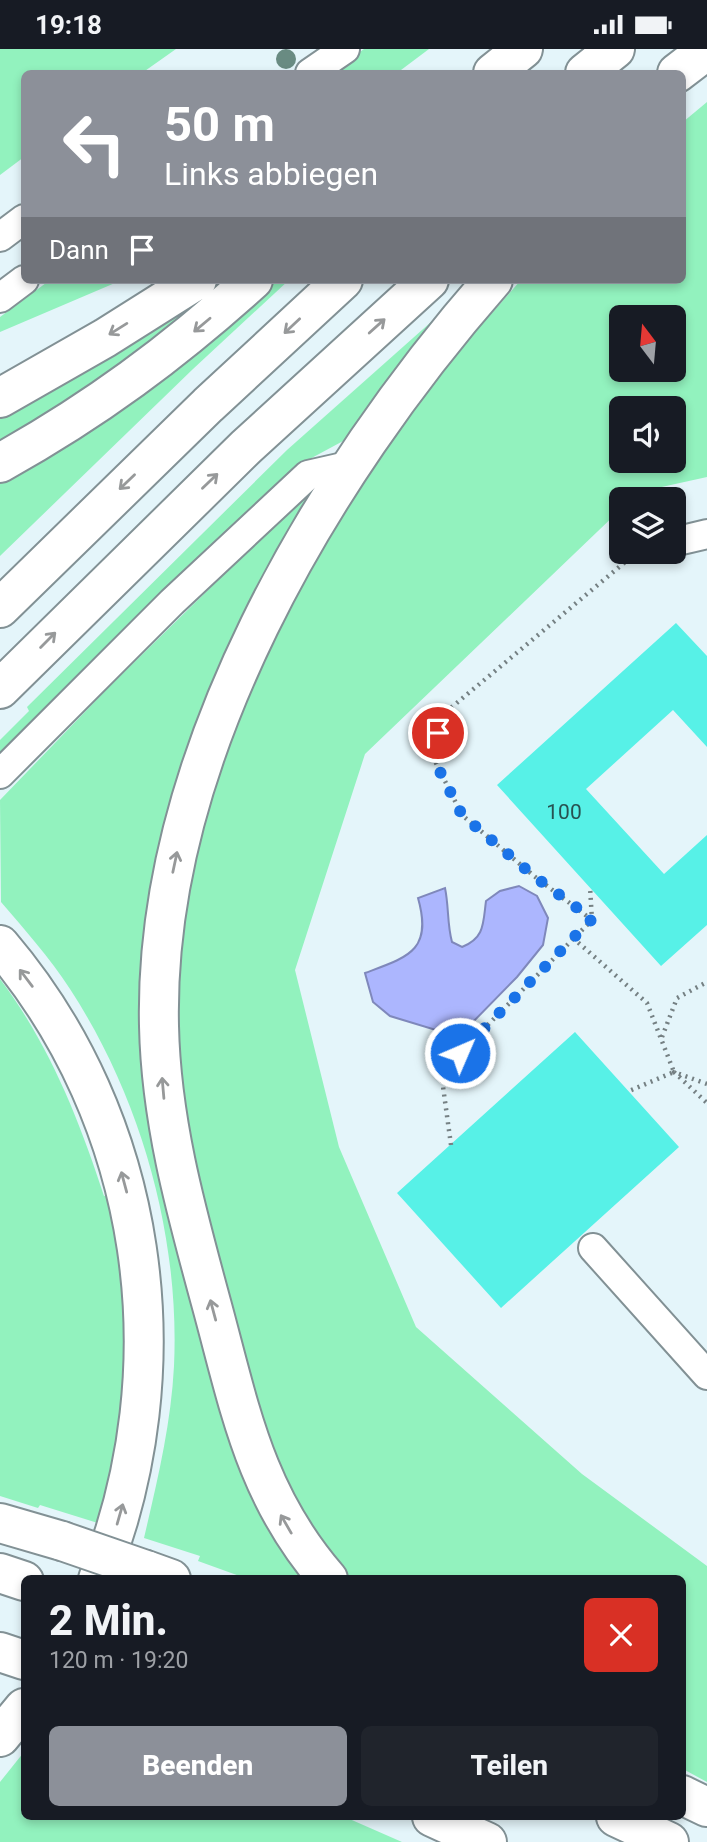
<!DOCTYPE html>
<html lang="de">
<head>
<meta charset="utf-8">
<style>
	:root { --surface:#171b24; --page:#20242c; --text:#f1f3f6; --muted:#9ea1a6; --accent:#8c9099 }
	body { margin:0; font-family:Roboto,sans-serif; background:var(--page); color:var(--text); height:100vh; display:flex; flex-direction:column; font-size:26px; white-space:nowrap }
	* { box-sizing:border-box; margin:0 }
	p { font-size:23px; color:var(--muted) }
	.icon { flex:none; width:38px; height:38px; fill:none; stroke:currentColor; stroke-width:2; stroke-linecap:round; stroke-linejoin:round }
	.map { position:relative; flex:1; overflow:hidden }
	.sheet { position:absolute; left:21px; top:1526px; width:665px; height:245px; display:flex; flex-direction:column; background:var(--surface); border-radius:10px; box-shadow:0 4px 10px #0003 }
	.sheet>* { flex:none }
	.banner { position:absolute; left:21px; top:21px; width:665px; height:214px; border-radius:10px; box-shadow:0 4px 10px #0003; background:#8c9099; color:#fff; overflow:hidden }
	.needle { width:46px; rotate:344deg }
	.tools { position:absolute; left:609px; top:256px; display:grid; gap:14px }
	.tools a { display:grid; place-items:center; width:77px; height:77px; border-radius:10px; background:var(--surface); box-shadow:0 4px 10px #0003; font-size:35px }
	.pin { position:absolute; display:grid; place-items:center; width:60px; height:60px; color:#fff; margin:-30px; border:4px solid #fff; border-radius:50%; box-shadow:0 2px 7px #0007 }
	.me { position:absolute; width:77px; margin:-38px; rotate:45deg; stroke-linejoin:round; filter:drop-shadow(0 0 5px #0008) }
	.turn { display:flex; align-items:center; gap:24px; height:147px; padding:0 28px; font-size:32px }
	.turn .icon { width:91px; height:91px; stroke-width:2.5 }
	.turn b { display:block; font-size:49px; line-height:60px }
	.then { display:flex; align-items:center; height:66px; padding:0 28px; background:#0003; gap:14px; font-size:26px }
	.round { display:grid; place-items:center; flex:none; width:74px; height:74px; border-radius:10px; background:var(--page) }
	.headline { display:flex; align-items:center; justify-content:space-between; height:119px; padding:0 28px }
	h1 { font-size:42px; font-weight:800; line-height:52px }
	.primary-button { display:flex; gap:14px; margin-top:auto; padding:14px 28px }
	.primary-button a { flex:1; height:80px; border-radius:10px; background:var(--accent); color:#fff; font-size:28px; font-weight:800; line-height:80px; text-align:center }
	.primary-button a+a { background:var(--page); color:var(--text) }
	.status { display:flex; justify-content:space-between; align-items:center; height:49px; padding:0 35px; background:var(--surface); direction:ltr }
	.status svg { height:19px; fill:currentColor }
	.map>svg:first-child { display:block }
	.green { fill:#92f2be; fill-rule:evenodd }
	.water { fill:#acb6fe; stroke:#7f88bb; stroke-width:2 }
	.building { fill:#57f1e7 }
	.lines { fill:none; stroke-linecap:round; stroke-linejoin:round }
	.minor-casing { stroke:#829195; stroke-width:32 }
	.highway-casing { stroke:#829195; stroke-width:42 }
	.path { stroke:#758083; stroke-width:4.5; stroke-dasharray:2 5; stroke-linecap:butt }
	.minor { stroke:#fff; stroke-width:28 }
	.highway { stroke:#fff; stroke-width:38 }
	.highway-bridge-casing { stroke:#829195; stroke-width:42; stroke-linecap:butt }
	.highway-bridge { stroke:#fff; stroke-width:38 }
	.tree { fill:#698b82 }
	.oneway { stroke:#97999a }
	.route { stroke:#1a73e8; stroke-width:12; stroke-dasharray:0 21.6 }
	.labels { text-anchor:middle; dominant-baseline:central; stroke-width:6; stroke-linejoin:round; paint-order:stroke }
	.number-label { font-size:21px; fill:#275251 }
</style>
</head>
<body>
<div class="status"><b>19:18</b><svg viewBox="0 0 49 12"><path d="M0 12V9h3v3zM5 12V6h3v6zM10 12V3h3v9zM15 12V0h3v12zM26 1h20v11H26zM47 4h2v5h-2z"/></svg></div>
<div class="map">
<svg width="707" height="1793" viewBox="0 0 707 1793">
	<rect width="100%" height="100%" fill="#e4f5fa"/>
	<!-- green -->
	<path class="green" d="M0,0H176L142,24H24V108L0,126Z
		M364,0H429L397,24H330Z
		M707,53V428L639,443L632,450H621V460L365,705L295,921L339,1098L416,1278L582,1425L707,1517V1733L683,1720L682,1530H347L326,1505L272,1414L184,1088L173,914L208,732L304,521L481,256L492,264L521,231H682L683,73ZM621,268H674V320H621ZM621,359H674V411H621Z
		M50,231H122L0,283V268Z
		M275,231H289L193,320L0,507V424L246,257Z
		M202,252L114,325L0,395V365L187,253Z
		M440,265L358,384L293,419L0,708V691L29,662L27,658L287,401Z
		M313,438H318L263,544L149,981L307,1529H245L198,1512L200,1507L144,1489C157,1433 171,1376 174,1317C180,1187 141,1049 70,940C50,909 25,881 1,853L0,751L108,639Z
		M0,930C49,995 79,1070 104,1147L112,1145L122,1190L129,1330L101,1475L40,1456L38,1459L0,1447Z
		M24,1703V1768H345L402,1793H0V1733Z"/>
	<!-- water -->
	<path class="water" d="M519,837L537,847L548,869L543,896L517,928L467,979L449,985L390,967L373,953L365,924C408,908 433,902 418,849L445,839C449,858 447,875 452,893L462,898C485,889 483,874 486,852L500,842Z"/>
	<!-- building -->
	<path class="building" d="M676,574L707,607V698L673,661L586,740L664,825L707,786V876L661,917L497,736Z
		M575,983L679,1098L501,1259L397,1144Z"/>
	<g class="lines">
		<defs>
			<path id="minor" d="M310,24L345,0
				M0,188L24,170
				M0,249L24,231
				M682,491L707,485
				M0,725L172,553L308,426L352,416
				M593,1199L707,1326"/>
			<path id="highway" d="M493,24L523,0
				M585,24L615,0
				M677,24L707,1
				M0,349L105,289L197,231
				M0,414C95,361 172,304 253,231
				M0,559L208,356L343,231
				M0,640L246,398L429,231
				M0,896C149,1071 183,1317 98,1530
				M0,1474L62,1492
				M146,1521L171,1530
				M0,1524L24,1532
				M328,1530C255,1446 240,1360 212,1257C187,1165 161,1074 159,977C153,709 321,427 493,231
				M0,1603L24,1611
				M0,1688L24,1659
				M682,1746L707,1758
				M432,1768L487,1793
				M616,1768L669,1793"/>
		</defs>
		<!-- minor casing -->
		<use href="#minor" class="minor-casing"/>
		<!-- highway casing -->
		<use href="#highway" class="highway-casing"/>
		<!-- path -->
		<path class="path" d="M592,871L534,827L462,766L431,704L446,663L636,504L643,502
			M573,889L647,954L674,1023L629,1042
			M662,988L677,949L707,933
			M707,1035L674,1023L707,1054
			M451,1096L441,1023L592,871L590,838"/>
		<!-- minor -->
		<use href="#minor" class="minor"/>
		<!-- highway -->
		<use href="#highway" class="highway"/>
		<defs>
			<path id="highway-bridge" d="M62,1492L146,1521"/>
		</defs>
		<!-- highway-bridge casing -->
		<use href="#highway-bridge" class="highway-bridge-casing"/>
		<!-- highway-bridge -->
		<use href="#highway-bridge" class="highway-bridge"/>
	</g>
	<!-- trees -->
	<circle class="tree" cx="286" cy="10" r="10"/>
	<!-- one-way arrows -->
	<defs><path id="oneway-shaft" d="M-6 0H5M1.5-3L5.5 0L1.5 3" fill="none" stroke-width="1.6" stroke-linecap="round" stroke-linejoin="round" transform="scale(1.75)"/></defs>
	<g class="oneway">
		<use href="#oneway-shaft" transform="translate(202 276) rotate(140)"/>
		<use href="#oneway-shaft" transform="translate(292 277) rotate(137)"/>
		<use href="#oneway-shaft" transform="translate(377 277) rotate(-42)"/>
		<use href="#oneway-shaft" transform="translate(118 280) rotate(148)"/>
		<use href="#oneway-shaft" transform="translate(210 432) rotate(-44)"/>
		<use href="#oneway-shaft" transform="translate(127 433) rotate(136)"/>
		<use href="#oneway-shaft" transform="translate(48 591) rotate(-45)"/>
		<use href="#oneway-shaft" transform="translate(175 813) rotate(-78)"/>
		<use href="#oneway-shaft" transform="translate(26 929) rotate(-127)"/>
		<use href="#oneway-shaft" transform="translate(163 1039) rotate(-95)"/>
		<use href="#oneway-shaft" transform="translate(124 1133) rotate(-105)"/>
		<use href="#oneway-shaft" transform="translate(213 1261) rotate(-105)"/>
		<use href="#oneway-shaft" transform="translate(120 1465) rotate(-74)"/>
		<use href="#oneway-shaft" transform="translate(286 1475) rotate(-120)"/>
	</g>
	<g class="lines">
		<!-- route -->
		<path class="route" d="M438,684L431,705L462,766L534,827L592,870L460,1004"/>
	</g>
	<g class="labels">
		<!-- number labels -->
		<g class="number-label">
			<text x="564" y="763">100</text>
		</g>
	</g>
</svg>
<div class="tools">
<a><svg class="needle" viewBox="-14 -14 28 28"><path d="M0-13l5 13h-10z" fill="#e53935"/><path d="M0 13l5-13h-10z" fill="#9ea1a6"/></svg></a>
<a><svg class="icon" aria-label="sound" viewBox="0 0 24 24"><path d="M4 9h4l5-4v14l-5-4H4zM17 9q2 3 0 6"/></svg></a>
<a><svg class="icon" aria-label="layers" viewBox="0 0 24 24"><path d="M12 4l9 5-9 5-9-5zM3 14l9 5 9-5"/></svg></a>
</div>
<div class="pin" style="left:438px;top:684px;background:#d93025"><svg class="icon" aria-label="arrive" viewBox="0 0 24 24"><path d="M6 21V4h12l-3 4 3 4H6"/></svg></div>
<svg class="me" style="left:460px;top:1004px" viewBox="-20 -20 40 40"><circle r="17" fill="#1a73e8" stroke="#fff" stroke-width="3"/><path d="M0-11L8 9 0 5-8 9z" fill="#fff"/></svg>
<div class="banner">
<div class="turn"><svg class="icon" aria-label="left" viewBox="0 0 24 24"><path d="M17 20v-9H6M10 6l-5 5 5 5"/></svg><div><b>50 m</b>Links abbiegen</div></div>
<div class="then">Dann<svg class="icon" aria-label="arrive" viewBox="0 0 24 24"><path d="M6 21V4h12l-3 4 3 4H6"/></svg></div>
</div>
<section class="sheet">
<div class="headline"><div><h1>2 Min.</h1><p>120 m · 19:20</p></div><a class="round" style="background:#d93025;color:#fff"><svg class="icon" aria-label="close" viewBox="0 0 24 24"><path d="M6 6l12 12M18 6L6 18"/></svg></a></div>
<div class="primary-button"><a>Beenden</a><a>Teilen</a></div>
</section>
</div>
</body>
</html>
